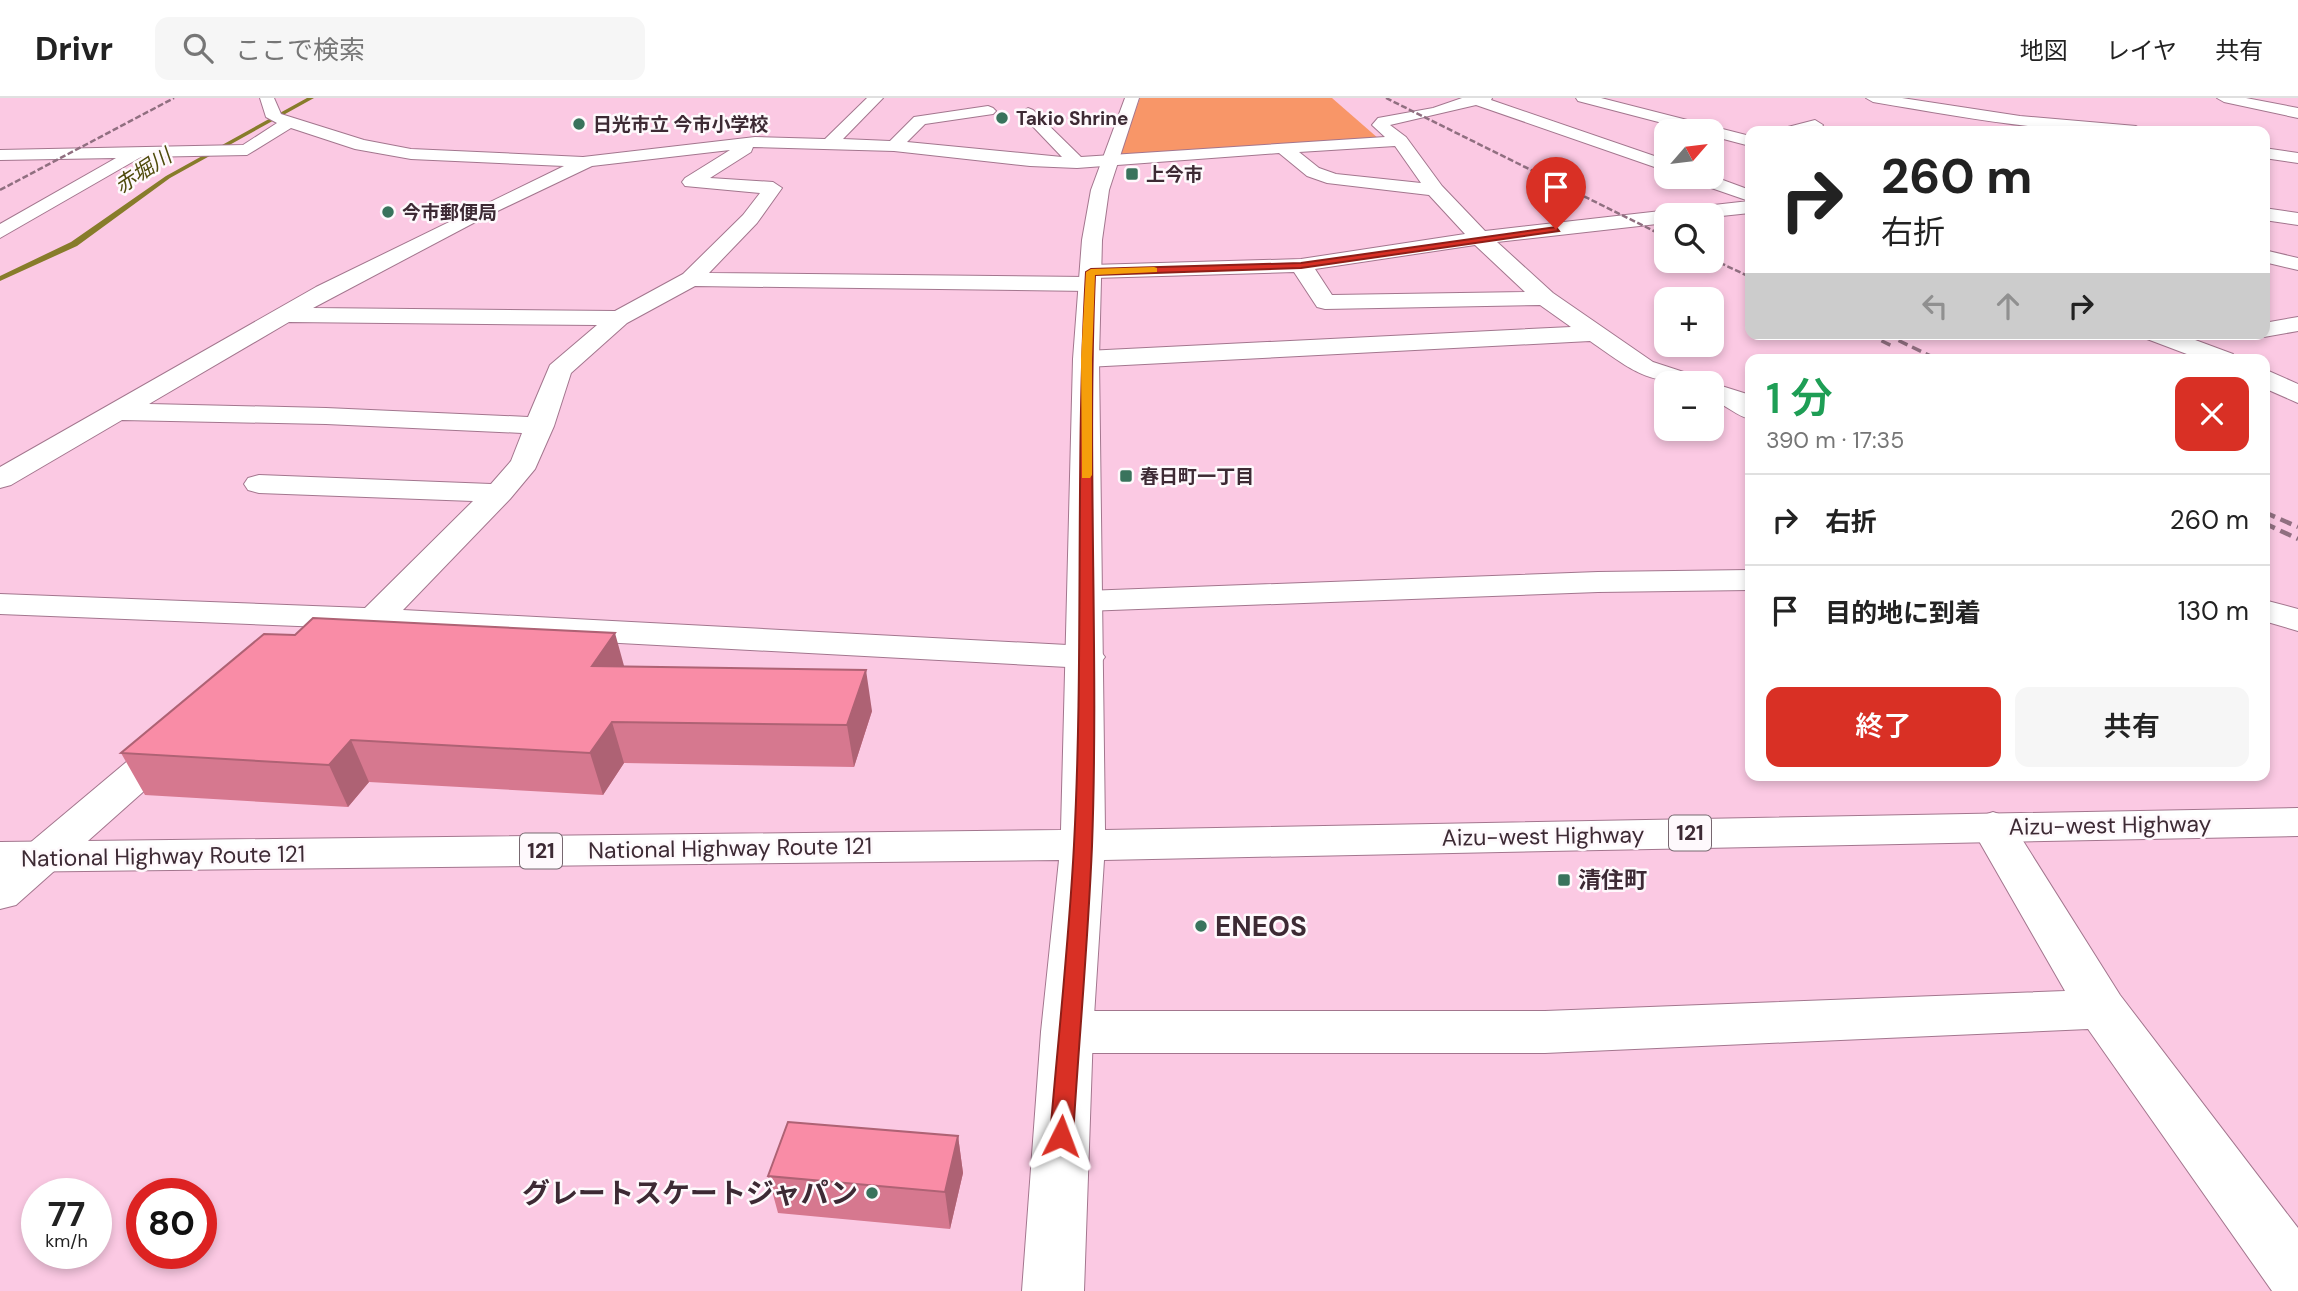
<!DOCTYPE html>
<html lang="ja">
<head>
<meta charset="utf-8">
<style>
	:root { --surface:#fff; --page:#f6f6f6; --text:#222; --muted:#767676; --line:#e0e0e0; --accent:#d93025 }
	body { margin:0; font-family:"DM Sans","Noto Sans JP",sans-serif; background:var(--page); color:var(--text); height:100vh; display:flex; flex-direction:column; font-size:26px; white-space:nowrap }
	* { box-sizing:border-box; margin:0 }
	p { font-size:23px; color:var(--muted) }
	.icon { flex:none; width:38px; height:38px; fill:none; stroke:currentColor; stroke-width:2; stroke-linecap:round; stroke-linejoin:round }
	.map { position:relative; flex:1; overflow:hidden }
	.details { position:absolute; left:1745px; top:256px; width:525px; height:427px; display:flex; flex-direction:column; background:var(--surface); border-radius:14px; box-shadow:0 4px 10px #0003 }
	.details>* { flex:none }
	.top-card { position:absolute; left:1745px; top:28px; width:525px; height:214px; border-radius:14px; box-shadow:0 4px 10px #0003; background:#fff; color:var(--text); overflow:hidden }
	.needle { width:46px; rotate:62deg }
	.fabs { position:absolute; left:1654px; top:21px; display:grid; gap:14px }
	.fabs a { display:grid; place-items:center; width:70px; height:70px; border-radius:14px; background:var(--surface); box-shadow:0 4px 10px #0003; font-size:35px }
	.speed { position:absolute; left:21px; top:1080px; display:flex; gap:14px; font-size:35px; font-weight:700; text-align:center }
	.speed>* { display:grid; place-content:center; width:91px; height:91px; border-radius:50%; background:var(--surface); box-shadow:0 4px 10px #0003; line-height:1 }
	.speed small { font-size:18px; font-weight:400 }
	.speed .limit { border:10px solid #d22; background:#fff; color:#111 }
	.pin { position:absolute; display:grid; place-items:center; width:60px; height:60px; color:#fff; margin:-72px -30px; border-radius:50% 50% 50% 0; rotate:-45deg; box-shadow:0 0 7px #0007 }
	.pin .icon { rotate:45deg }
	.me { position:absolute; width:77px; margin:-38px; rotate:3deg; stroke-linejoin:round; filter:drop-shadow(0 0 5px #0008) }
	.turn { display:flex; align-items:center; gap:24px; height:147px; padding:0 21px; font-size:32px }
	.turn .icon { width:91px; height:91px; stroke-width:2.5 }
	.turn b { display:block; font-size:49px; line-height:60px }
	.lanes { display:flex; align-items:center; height:66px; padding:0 21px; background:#0003; justify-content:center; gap:35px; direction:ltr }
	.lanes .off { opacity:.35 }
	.round { display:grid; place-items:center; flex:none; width:74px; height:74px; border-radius:14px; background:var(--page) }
	.head { display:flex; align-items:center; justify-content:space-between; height:119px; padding:0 21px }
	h1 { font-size:42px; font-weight:600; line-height:52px; color:#1e9e55 }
	.primary-button { display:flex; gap:14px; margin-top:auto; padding:14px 21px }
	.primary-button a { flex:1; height:80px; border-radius:14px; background:var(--accent); color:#fff; font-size:28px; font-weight:600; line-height:80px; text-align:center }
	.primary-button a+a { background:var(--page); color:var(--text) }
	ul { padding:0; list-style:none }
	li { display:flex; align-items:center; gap:21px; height:91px; padding:0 21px; border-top:2px solid var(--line) }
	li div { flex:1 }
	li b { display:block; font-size:26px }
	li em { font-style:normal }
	header { display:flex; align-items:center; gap:42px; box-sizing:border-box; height:98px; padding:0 35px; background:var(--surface); border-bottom:2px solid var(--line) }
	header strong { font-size:33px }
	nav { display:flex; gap:38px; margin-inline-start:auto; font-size:24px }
	.search { width:490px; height:63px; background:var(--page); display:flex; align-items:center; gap:18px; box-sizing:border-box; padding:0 24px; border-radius:14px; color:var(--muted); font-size:26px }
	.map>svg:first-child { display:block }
	.green { fill:#f89668 }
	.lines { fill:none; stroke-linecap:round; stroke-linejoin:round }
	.stream { fill:#877c2a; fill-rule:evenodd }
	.minor-casing { stroke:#a3768e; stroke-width:2 }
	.highway-casing { stroke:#a3768e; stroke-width:2 }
	.minor { fill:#fff; fill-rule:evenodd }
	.highway { fill:#fff; fill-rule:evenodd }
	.rail-far2 { stroke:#906f80; stroke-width:2.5; stroke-dasharray:6 2.5; stroke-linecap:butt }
	.rail-far1 { stroke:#906f80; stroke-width:3.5; stroke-dasharray:10 5; stroke-linecap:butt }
	.rail { stroke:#906f80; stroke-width:4.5; stroke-dasharray:12 6; stroke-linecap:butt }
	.wall { fill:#d6788f }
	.shaded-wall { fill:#ae6274 }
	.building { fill:#f98ca6; stroke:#ae6274; stroke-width:2 }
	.route { fill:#d93025; stroke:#8d1f18; stroke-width:2 }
	.slow { fill:#f59e0b }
	.poi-dot { fill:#39735c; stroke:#fef9fc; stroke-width:2.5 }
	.labels { text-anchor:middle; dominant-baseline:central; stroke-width:5; stroke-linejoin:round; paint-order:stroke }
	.far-poi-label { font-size:19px; font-weight:bold; fill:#3d2a34; stroke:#fef9fc; text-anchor:start }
	.far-water-label { font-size:21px; font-style:italic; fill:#4f4b0c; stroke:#fef9fc }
	.shield { fill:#fef9fc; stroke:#776870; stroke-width:2 }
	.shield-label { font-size:21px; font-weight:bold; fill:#3d2a34 }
	.street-label { font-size:23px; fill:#3d2a34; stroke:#fef9fc }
	.poi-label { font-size:23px; font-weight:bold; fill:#3d2a34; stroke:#fef9fc; text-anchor:start }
	.near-poi-label { font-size:28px; font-weight:bold; fill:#3d2a34; stroke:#fef9fc; text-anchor:start }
</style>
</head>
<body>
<header>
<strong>Drivr</strong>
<div class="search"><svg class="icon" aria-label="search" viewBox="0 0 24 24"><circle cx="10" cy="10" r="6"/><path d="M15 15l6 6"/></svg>ここで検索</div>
<nav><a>地図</a><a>レイヤ</a><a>共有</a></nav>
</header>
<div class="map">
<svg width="2298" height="1193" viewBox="0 0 2298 1193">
	<rect width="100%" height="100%" fill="#fbc9e3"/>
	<!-- green -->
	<path class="green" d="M1140,0H1332L1379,41L1118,60Z"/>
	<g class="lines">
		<!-- stream -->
		<path class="stream" d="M307,0H314L170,80L77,148L0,183V178L71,144L166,78Z"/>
		<defs>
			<path id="minor" d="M260,0H274L281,16L364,42L411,51L583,59L755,39L825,41L867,0H883L843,41L890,43L914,19L988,8L993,10L996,13L993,16L925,26L907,44L1062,59L1020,15L1028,10L1033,12L1081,59L1385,39L1372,27L1378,20L1433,10L1462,0H1492L1491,2L1666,62V73L1476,7L1390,27L1406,39L1442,88L1485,133L1749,103L1691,83L1688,79L1712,78L1750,92V115L1712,119L1666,117V125L1497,144L1553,195L1653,264L1699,279L1703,285C1645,285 1636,275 1590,243L1086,269L1077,266L1073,261L1077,256L1086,253L1571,229L1540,207L1325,211L1317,209L1294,174L1094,180L1100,186L1097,191L1089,193L695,188L627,225L571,275L554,328L535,371L510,401L403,512L1086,548L1099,551L1105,559L1099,567L1086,570L323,529L0,516V496L365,510L473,403L259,395L248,392L244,386L248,380L259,377L491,386L511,363L522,335L326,326L122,322L11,387L0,390V369L316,189L564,68L411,61L355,51L291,30L247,57L141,59L0,140V126L116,60L0,62V52L243,47L277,25L266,19ZM1395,48L1421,85L1336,76L1319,70L1299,54ZM753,49L894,53L1030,68L1077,70L1279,55L1307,78L1327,85L1429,97L1465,136L1301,161L1091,167L1083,169L1080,174L1086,179L709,175L757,125L782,90L773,84L710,80L751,54ZM730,52L685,80L682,84L685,88L760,95L743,117L683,176L615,213L313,210L483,120L592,68ZM1475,147L1525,194L1332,197L1315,171ZM289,224L597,227L550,267L528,319L326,310L149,306Z
				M1576,0H1601L1750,38V48L1712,38V33H1693L1578,3Z
				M1866,0H1902L2020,18L2136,28L2144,33C2053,37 1963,19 1873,4Z
				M2217,0H2246L2298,10V20L2224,4Z
				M1815,22L1823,27L1821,30L1782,33L1784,30Z
				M2264,50L2298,55V65L2264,60Z
				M2264,110L2298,115V127L2264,122Z
				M2264,152L2298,160V172L2264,164Z
				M2298,219V233L2264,239L2255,236H2264V225Z
				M2144,236H2179L2233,256L2236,261H2200L2147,241Z
				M2264,271L2298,286V305L2264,290Z
				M1711,285H1712L1747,296L1750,299V321C1736,318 1727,307 1712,302Z
				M1750,472V492L1598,494L1085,513L1073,510L1068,503L1073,496L1085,493L1598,474Z
				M2264,502L2298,511V533L2264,523Z
				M175,632L189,635L195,644L189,653L16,807L0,811V770L161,635Z
				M1993,714L2008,719L2120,897L2298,1130V1193H2272L2088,931L1545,955H1067L1049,949L1041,934L1049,919L1067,913H1545L2065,893L1971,729L1978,719Z"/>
			<path id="highway" d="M1125,0H1139L1109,92L1102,142L1099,261L1105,732L2298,710V738L1104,762L1093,934L1084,1193H1022L1041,934L1059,762L0,774V744L1061,732L1073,261L1082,142L1091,92Z"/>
		</defs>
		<!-- minor casing -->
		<use href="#minor" class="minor-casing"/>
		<!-- highway casing -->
		<use href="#highway" class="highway-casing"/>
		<!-- minor -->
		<use href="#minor" class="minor"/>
		<!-- highway -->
		<use href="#highway" class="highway"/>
		<!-- rail-far2 -->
		<path class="rail-far2" d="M1386,0L1666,139
			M0,92L174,0
			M1712,161L1750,179"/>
		<!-- rail-far1 -->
		<path class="rail-far1" d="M1868,236L1894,249
			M1885,236L1937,261"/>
		<!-- rail -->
		<path class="rail" d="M2264,414L2298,429
			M2264,425L2298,441"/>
	</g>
	<!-- wall -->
	<path class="wall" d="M624,569L872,613L854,669L624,665L603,697L369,684L348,709L145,697L121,655Z
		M958,1038L963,1075L950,1131L778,1115L768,1078Z"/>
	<!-- shaded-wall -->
	<path class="shaded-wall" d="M615,535L626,575L592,568Z
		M866,572L872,613L854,669L847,627Z
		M612,624L624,665L603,697L590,655Z
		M351,642L369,684L348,709L329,667Z
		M958,1038L963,1075L950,1131L945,1094Z"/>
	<!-- building -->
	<path class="building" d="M313,520L615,535L592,568L866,572L847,627L612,624L590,655L351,642L329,667L121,655L264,536L295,537Z
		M788,1024L958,1038L945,1094L768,1078Z"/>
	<!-- route -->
	<path class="route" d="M1556,129L1559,133L1301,170L1095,177C1087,367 1099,557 1092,748C1088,844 1079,941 1073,1038L1070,1045L1061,1048L1053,1045L1050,1038C1058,941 1069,844 1074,747C1084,556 1075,365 1086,174L1091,171L1301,165Z"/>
	<!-- slow -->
	<path class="slow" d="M1154,169L1157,170V174L1095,177L1092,261V377L1090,380H1082L1081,261L1086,174L1091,171Z"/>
	<!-- markers -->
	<g class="poi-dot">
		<circle cx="1002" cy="20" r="7"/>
		<circle cx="579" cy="26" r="7"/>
		<rect x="1125" y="69" width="14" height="14" rx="3.5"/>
		<circle cx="388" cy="114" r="7"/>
		<rect x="1119" y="371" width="14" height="14" rx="3.5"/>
		<rect x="1557" y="775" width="14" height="14" rx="3.5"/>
		<circle cx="1201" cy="828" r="7"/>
		<circle cx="872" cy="1095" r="7"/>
	</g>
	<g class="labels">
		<!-- far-poi labels -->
		<g class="far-poi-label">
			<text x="1016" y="20">Takio Shrine</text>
			<text x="593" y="26">日光市立 今市小学校</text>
			<text x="1146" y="76">上今市</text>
			<text x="402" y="114">今市郵便局</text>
			<text x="1140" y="378">春日町一丁目</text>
		</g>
		<!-- far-water labels -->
		<g class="far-water-label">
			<text transform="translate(143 73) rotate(-33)">赤堀川</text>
		</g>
		<!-- shield labels -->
		<g class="shield">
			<rect x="1669" y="717.5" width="42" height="35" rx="5"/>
			<rect x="520" y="735.5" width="42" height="35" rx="5"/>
		</g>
		<g class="shield-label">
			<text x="1690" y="735">121</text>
			<text x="541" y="753">121</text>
		</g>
		<!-- street labels -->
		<g class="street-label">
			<text transform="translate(2110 727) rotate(-1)">Aizu-west Highway</text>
			<text transform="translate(1543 738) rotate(-1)">Aizu-west Highway</text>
			<text transform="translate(730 750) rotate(-1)">National Highway Route 121</text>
			<text transform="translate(163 758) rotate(-1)">National Highway Route 121</text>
		</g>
		<!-- poi labels -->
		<g class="poi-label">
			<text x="1578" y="782">清住町</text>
		</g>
		<!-- near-poi labels -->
		<g class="near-poi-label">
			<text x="1215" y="828">ENEOS</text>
			<text x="858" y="1095" text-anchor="end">グレートスケートジャパン</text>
		</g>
	</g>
</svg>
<div class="fabs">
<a><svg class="needle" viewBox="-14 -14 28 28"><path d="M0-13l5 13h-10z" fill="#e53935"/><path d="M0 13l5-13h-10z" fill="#767676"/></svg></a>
<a><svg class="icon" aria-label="search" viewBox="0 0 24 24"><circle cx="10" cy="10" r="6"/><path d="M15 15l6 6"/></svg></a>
<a>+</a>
<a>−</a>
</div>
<div class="speed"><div>77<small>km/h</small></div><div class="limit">80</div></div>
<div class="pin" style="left:1556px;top:131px;background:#d93025"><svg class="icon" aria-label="arrive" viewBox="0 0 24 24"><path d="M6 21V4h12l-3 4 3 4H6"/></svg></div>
<svg class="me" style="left:1061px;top:1038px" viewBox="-20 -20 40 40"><path d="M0-17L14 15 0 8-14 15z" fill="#d93025" stroke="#fff" stroke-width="4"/></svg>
<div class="top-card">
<div class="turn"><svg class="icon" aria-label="right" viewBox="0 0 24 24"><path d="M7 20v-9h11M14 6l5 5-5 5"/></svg><div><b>260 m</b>右折</div></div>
<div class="lanes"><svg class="icon off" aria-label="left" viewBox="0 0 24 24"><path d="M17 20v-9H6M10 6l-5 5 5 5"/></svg><svg class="icon off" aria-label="ahead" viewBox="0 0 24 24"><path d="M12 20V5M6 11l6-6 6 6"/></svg><svg class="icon" aria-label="right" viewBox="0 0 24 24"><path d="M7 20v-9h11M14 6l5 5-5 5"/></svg></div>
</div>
<section class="details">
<div class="head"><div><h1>1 分</h1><p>390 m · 17:35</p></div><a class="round" style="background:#d93025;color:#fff"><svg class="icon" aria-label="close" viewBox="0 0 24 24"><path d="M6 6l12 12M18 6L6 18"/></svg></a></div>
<ul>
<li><svg class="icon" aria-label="right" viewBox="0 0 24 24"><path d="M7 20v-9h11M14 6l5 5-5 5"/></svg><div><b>右折</b></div><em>260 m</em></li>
<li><svg class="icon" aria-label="arrive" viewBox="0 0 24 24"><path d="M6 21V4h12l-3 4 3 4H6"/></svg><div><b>目的地に到着</b></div><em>130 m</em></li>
</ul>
<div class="primary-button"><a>終了</a><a>共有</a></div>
</section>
</div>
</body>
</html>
